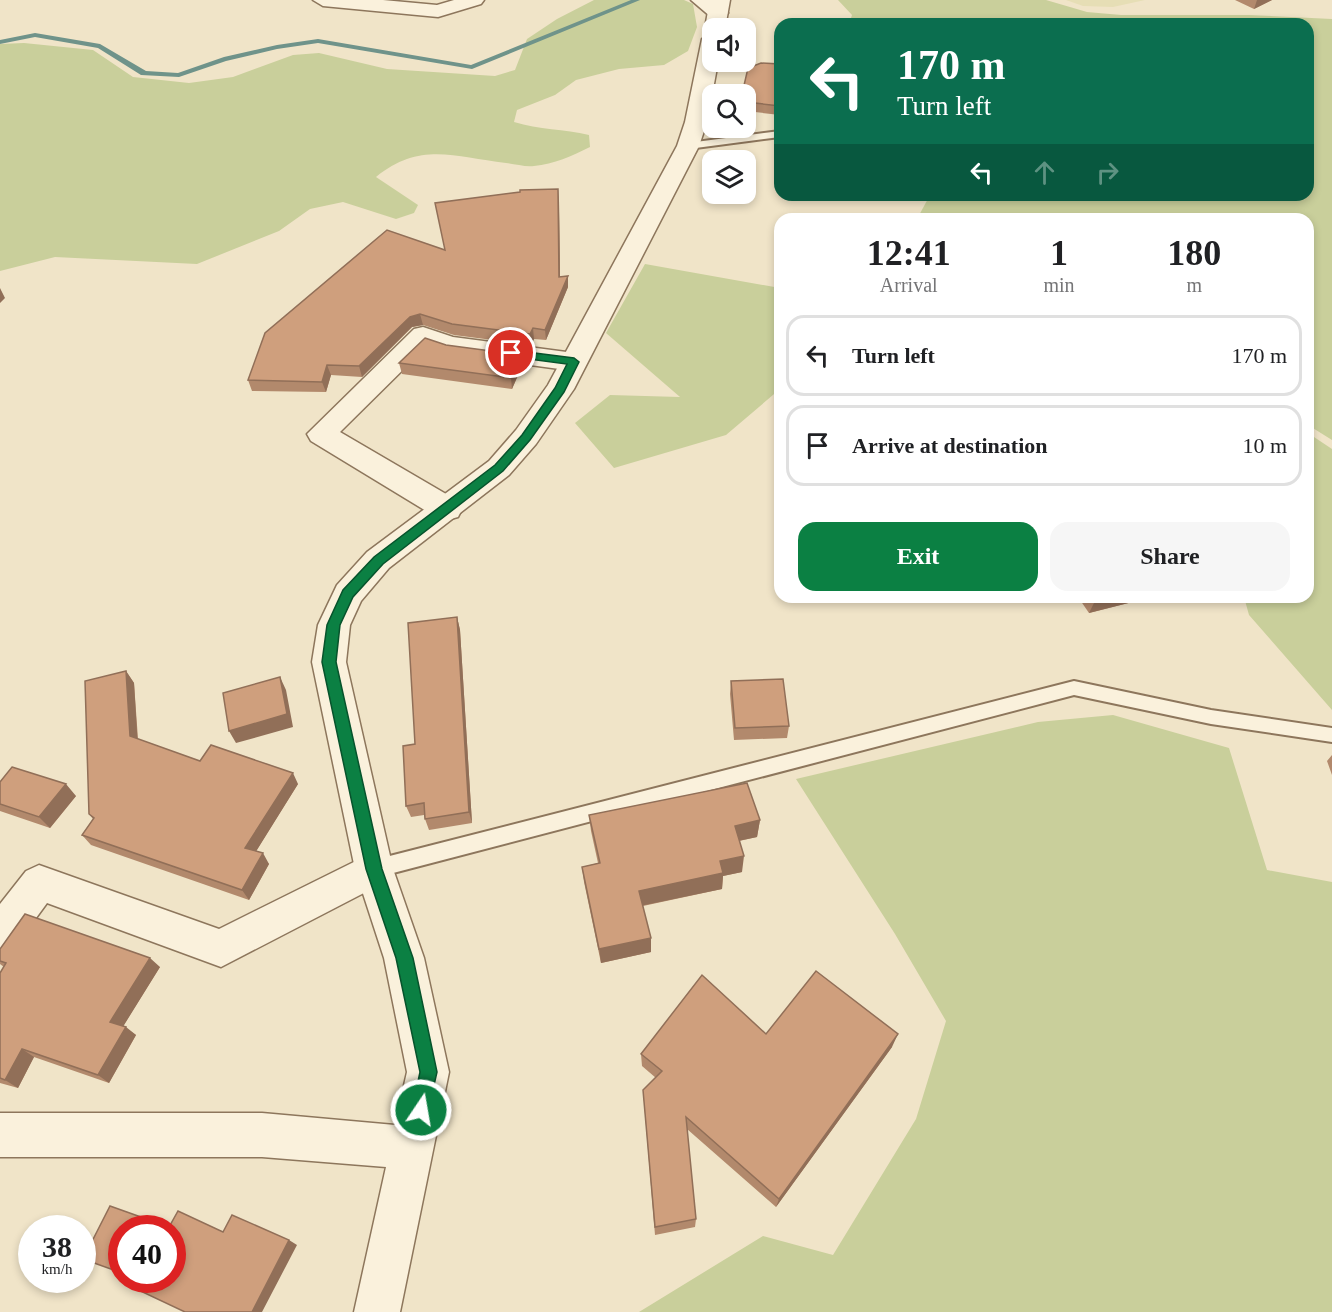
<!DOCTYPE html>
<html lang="en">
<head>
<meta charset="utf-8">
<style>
	:root { --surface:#fff; --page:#f6f6f6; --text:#202124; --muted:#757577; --line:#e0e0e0; --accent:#0b8043 }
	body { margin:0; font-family:Georgia,serif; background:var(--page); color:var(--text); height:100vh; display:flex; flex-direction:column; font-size:22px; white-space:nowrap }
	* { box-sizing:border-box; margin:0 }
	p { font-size:20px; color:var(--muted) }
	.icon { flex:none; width:33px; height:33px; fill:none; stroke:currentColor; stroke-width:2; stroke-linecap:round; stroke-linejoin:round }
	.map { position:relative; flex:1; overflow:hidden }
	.side { position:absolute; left:774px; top:213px; width:540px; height:390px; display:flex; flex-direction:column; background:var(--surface); border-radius:18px; box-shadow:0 3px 9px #0003 }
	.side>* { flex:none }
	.banner { position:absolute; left:774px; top:18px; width:540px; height:183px; border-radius:18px; box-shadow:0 3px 9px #0003; background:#0b6e4f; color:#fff; overflow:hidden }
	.buttons { position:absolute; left:702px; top:18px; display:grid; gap:12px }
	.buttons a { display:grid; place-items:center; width:54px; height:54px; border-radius:12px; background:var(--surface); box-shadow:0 3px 9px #0003; font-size:30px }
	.speed { position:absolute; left:18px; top:1215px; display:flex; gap:12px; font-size:30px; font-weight:700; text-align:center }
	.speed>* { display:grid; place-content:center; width:78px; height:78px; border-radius:50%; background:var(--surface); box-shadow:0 3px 9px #0003; line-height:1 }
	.speed small { font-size:15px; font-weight:400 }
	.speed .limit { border:9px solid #d22; background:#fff; color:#111 }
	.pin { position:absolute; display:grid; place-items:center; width:51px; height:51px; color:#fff; margin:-26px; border:3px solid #fff; border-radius:50%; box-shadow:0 2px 6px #0007 }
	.me { position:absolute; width:66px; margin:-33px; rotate:12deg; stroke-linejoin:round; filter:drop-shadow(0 0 4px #0008) }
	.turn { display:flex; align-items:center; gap:21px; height:126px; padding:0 24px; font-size:27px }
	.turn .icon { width:78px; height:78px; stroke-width:2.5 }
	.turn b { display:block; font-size:42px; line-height:51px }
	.lanes { display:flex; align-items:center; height:57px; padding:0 24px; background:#0003; justify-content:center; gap:30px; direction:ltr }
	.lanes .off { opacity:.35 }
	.eta { display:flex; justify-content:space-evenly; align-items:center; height:102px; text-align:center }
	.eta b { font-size:36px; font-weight:800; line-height:42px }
	.primary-button { display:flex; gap:12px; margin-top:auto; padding:12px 24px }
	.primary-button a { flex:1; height:69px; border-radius:18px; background:var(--accent); color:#fff; font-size:24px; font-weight:800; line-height:69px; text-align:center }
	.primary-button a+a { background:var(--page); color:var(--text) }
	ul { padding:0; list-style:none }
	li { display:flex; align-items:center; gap:18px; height:81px; margin:0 12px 9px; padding:0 12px; border:3px solid var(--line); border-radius:18px }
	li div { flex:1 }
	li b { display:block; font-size:22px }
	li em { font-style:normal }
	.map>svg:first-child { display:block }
	.farmland { fill:#e6deb5 }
	.green { fill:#c9cf9b }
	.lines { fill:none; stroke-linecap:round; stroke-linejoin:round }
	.stream { fill:#6f938a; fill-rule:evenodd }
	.service-casing { stroke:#8d765c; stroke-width:4 }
	.minor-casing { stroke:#8d765c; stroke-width:3 }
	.tertiary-casing { stroke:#8d765c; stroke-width:3 }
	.service { fill:#faf1dc; fill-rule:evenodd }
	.minor { fill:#faf1dc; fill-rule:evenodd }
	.tertiary { fill:#faf1dc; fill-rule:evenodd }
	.wall { fill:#b2896c }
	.shaded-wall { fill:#916f58 }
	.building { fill:#cf9f7d; stroke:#916f58; stroke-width:1.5 }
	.route { fill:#0b8043; stroke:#07532c; stroke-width:1.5 }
</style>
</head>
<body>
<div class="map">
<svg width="1332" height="1312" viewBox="0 0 1332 1312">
	<rect width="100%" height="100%" fill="#f0e4c8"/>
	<!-- farmland -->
	<path class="farmland" d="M1066,0H1145L1113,7L1083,6Z"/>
	<!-- green -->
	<path class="green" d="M594,0H684L693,4L697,27L688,51L664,65L619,69L576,80L555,95L517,110L514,122C539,130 564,129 589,135L590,147C572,156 554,164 534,166C525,167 515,164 506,163C455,157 420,141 376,177L418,205L414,213L396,219L343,202L310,209L279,231L197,264L55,257L0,271V44L24,43L93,50L133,77L189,83L233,77L293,55L319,53L387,69L495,76L515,70L527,39L557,19Z
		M838,0H1046L1087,12L1121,15H1249L1332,19V440L1308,425V219H917L930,195H1308V24H849L852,15Z
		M645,264L780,288V389L726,435L614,468L575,423L610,395L680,397L606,333Z
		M1308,433L1332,449V710L1249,615L1244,597H1308Z
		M1113,715L1229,748L1267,870L1332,882V1312H639L763,1236L833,1255L916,1119L946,1021L895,934L796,779L1038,722Z"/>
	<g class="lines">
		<!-- stream -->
		<path class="stream" d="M631,0H640L472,69L318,43L277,49L226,61L179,77L141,75L98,48L35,37L0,44V40L35,33L100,44L146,71L178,73L224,57L277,45L318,39L471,65Z"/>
		<defs>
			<path id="service" d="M780,131V137L688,149L682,146L688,143Z
				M1074,681L1211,710L1332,728V742L1211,724L1074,695L374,878L367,875L365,869L367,863L374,860Z"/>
			<path id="minor" d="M313,0H383L437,5L454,0H484L481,4L438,17L323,6Z
				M691,0H713L728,13L718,19L711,17Z
				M423,327L453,337L574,353L583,356L587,362L583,368L574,371L448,354L427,346L340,432L458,501L462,509L458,517L447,520L436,517L311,441L307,434L414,329Z
				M374,852L387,857L393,869L387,881L221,967L47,903L14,948L0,954V904L26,871L39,865L219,929Z"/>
			<path id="tertiary" d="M710,0H730L725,28H712V62H718L707,122L699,146L574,389L536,444L509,475L389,568L361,601L350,625L346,662L393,869L424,958L449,1072L400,1312H354L386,1167L262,1157H0V1113H262L395,1125L407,1072L384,958L355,869L312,662L318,625L337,585L367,552L489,461L516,430L548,385L677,146L685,122L702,39L712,33L705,28Z"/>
		</defs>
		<!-- service casing -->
		<use href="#service" class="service-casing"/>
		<!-- minor casing -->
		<use href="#minor" class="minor-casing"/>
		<!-- tertiary casing -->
		<use href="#tertiary" class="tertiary-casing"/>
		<!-- service -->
		<use href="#service" class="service"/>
		<!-- minor -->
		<use href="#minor" class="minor"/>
		<!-- tertiary -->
		<use href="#tertiary" class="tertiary"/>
	</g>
	<!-- wall -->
	<path class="wall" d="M1235,0H1272L1254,9Z
		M780,64V115L746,111V94Z
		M520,192L559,200L560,277L568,287L546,340L534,339L531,345L454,335L423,325L412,327L362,377L331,375L326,392L252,391L248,380L444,250Z
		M446,345L521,355L522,366L512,389L402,374L399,363Z
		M1078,597H1152L1089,613Z
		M457,617L460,630L472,823L429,830L425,819L424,815L411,817L406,806L415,744Z
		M126,671L134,683L138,739L200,761L298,784L256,851L269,864L249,900L91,845L82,835L93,819L89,814Z
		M731,681L789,726L787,738L734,740L730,694Z
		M1332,755V775L1327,761Z
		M0,782L76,796L50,828L0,811Z
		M589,815L760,820L757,837L739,841L742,872L723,876L722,889L643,906L651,952L601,963L584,882L582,867L598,863L591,831Z
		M0,949L160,967L123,1026L136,1035L109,1083L34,1057L18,1088L0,1083V973L4,967L0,964Z
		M766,1034L892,1047L776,1207L687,1129L696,1219L695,1227L655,1235L643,1090L656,1078L642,1066L641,1054Z"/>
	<!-- shaded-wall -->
	<path class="shaded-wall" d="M1257,0H1272L1254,9Z
		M558,189L559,200L560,287L559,277Z
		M568,276V287L546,340L545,330Z
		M0,288L5,298L0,303Z
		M420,314L423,325L412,327L362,377L359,366L410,317Z
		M533,328L534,339L531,345L530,334Z
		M521,355L522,366L512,389L511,378Z
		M327,365L331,375L326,392L322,382Z
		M1097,597H1152L1089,613Z
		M457,617L460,630L472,823L469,812Z
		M126,671L134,683L138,748L130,736Z
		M280,677L286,690L293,727L236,743L229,731Z
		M293,773L298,784L252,858L245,848Z
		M66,784L76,796L50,828L39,817Z
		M760,820L757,837L733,842L735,826Z
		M263,853L269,864L249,900L242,890Z
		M744,856L742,872L723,876L722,889L640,906L639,891L720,861Z
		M651,938V952L601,963L599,949Z
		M150,958L160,967L121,1030L110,1022Z
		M126,1027L136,1035L109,1083L98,1075Z
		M898,1034L892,1047L776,1207L779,1199Z
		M22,1049L34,1057L18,1088L5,1080Z
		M289,1240L297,1245L262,1312H252Z"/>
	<!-- building -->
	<path class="building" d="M761,63L780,64V106L746,102V94H742L748,68Z
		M558,189L559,277L568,276L545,330L533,328L530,334L452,324L420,314L410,317L359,366L327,365L322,382L248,380L265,333L387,230L445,250L435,203L520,192V190Z
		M425,338L446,345L521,355L511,378L399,363Z
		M457,617L469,812L425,819L424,803L406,806L403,746L415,744L408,623Z
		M126,671L130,736L200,761L211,745L293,773L245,848L263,853L242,890L82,835L94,818L89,814L85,681Z
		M280,677L287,714L229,731L223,693Z
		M783,679L789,726L735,728L731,681Z
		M12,767L66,784L39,817L0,804V782Z
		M747,783L760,820L735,826L744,856L720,861L723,873L639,891L651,938L599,949L582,867L600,863L589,815Z
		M25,914L150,958L110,1022L126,1027L98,1075L22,1049L5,1080L0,1078V973L6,963L0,961V949Z
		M816,971L898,1034L779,1199L686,1117L696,1219L655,1227L643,1090L662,1071L641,1054L702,975L766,1034Z
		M110,1206L169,1227L178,1211L223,1232L232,1215L289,1240L252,1312H185L134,1288L139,1280H172V1228H122V1273L83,1259Z"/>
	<!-- route -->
	<path class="route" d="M511,350L574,358L579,362L564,392L530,440L503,471L383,564L353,597L340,625L336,662L382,869L413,958L437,1072L427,1116L421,1119L414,1116L412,1110L420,1072L396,958L366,869L322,662L327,625L343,590L374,557L495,465L522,435L555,388L567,364L507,356L505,353Z"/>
</svg>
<div class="buttons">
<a><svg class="icon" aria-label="sound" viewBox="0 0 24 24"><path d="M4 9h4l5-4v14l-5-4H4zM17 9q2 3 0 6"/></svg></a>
<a><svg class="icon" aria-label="search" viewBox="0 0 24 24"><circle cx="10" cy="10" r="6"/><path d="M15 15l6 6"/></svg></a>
<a><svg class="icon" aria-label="layers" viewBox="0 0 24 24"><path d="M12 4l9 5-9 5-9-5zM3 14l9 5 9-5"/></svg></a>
</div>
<div class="speed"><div>38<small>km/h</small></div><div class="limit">40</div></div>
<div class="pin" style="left:511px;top:353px;background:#d93025"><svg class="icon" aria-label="arrive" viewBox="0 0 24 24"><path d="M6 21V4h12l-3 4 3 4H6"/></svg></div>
<svg class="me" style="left:421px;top:1110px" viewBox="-20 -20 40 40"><circle r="17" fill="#0b8043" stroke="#fff" stroke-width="3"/><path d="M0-11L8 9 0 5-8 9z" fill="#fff"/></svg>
<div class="banner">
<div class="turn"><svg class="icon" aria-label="left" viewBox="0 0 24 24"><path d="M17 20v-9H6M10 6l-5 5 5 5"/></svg><div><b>170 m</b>Turn left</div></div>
<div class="lanes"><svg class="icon" aria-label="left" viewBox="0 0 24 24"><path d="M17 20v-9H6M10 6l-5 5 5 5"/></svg><svg class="icon off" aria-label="ahead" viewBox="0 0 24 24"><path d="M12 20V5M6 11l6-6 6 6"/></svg><svg class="icon off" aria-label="right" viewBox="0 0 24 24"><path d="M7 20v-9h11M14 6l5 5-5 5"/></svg></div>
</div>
<section class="side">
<div class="eta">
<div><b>12:41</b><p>Arrival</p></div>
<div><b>1</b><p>min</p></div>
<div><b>180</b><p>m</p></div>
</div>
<ul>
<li><svg class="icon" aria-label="left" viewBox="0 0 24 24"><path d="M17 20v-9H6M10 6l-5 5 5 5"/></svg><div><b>Turn left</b></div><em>170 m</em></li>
<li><svg class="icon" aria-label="arrive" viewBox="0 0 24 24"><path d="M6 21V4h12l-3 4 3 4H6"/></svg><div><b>Arrive at destination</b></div><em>10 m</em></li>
</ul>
<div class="primary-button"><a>Exit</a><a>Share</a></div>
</section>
</div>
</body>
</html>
